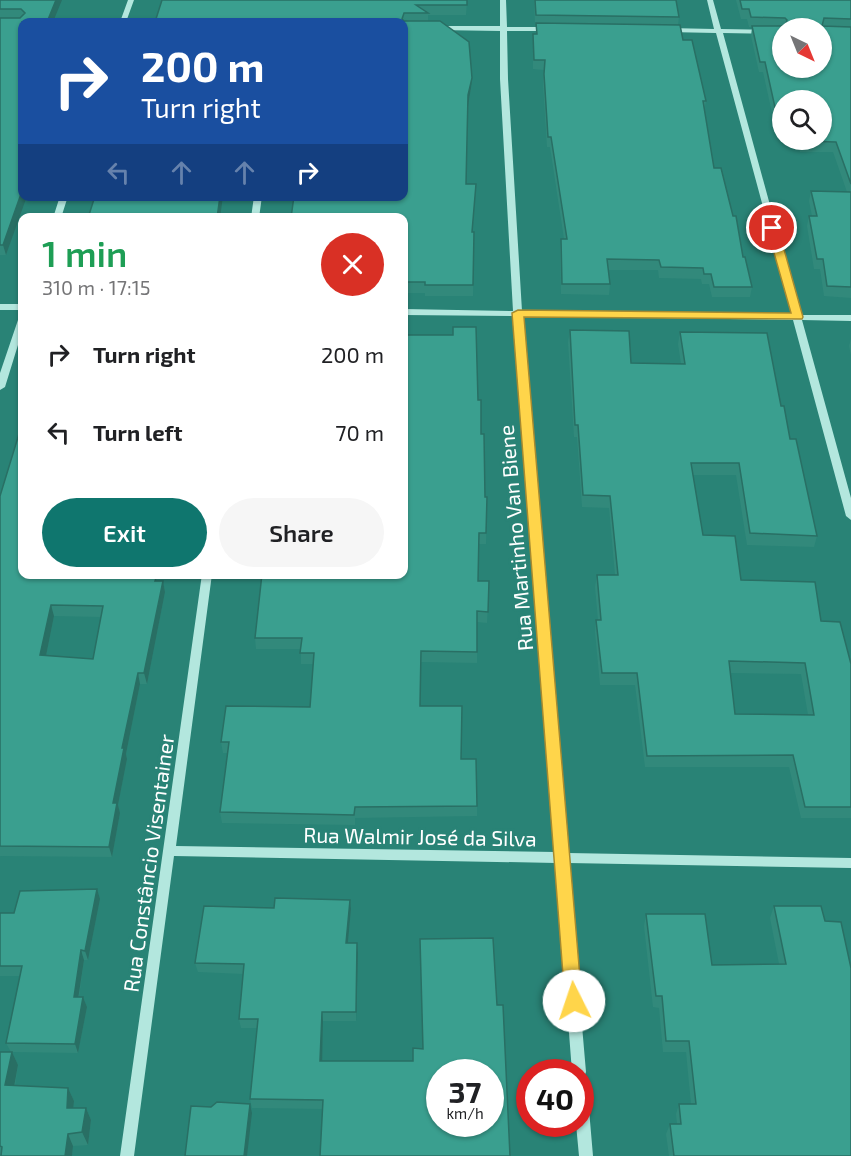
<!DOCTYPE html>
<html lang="en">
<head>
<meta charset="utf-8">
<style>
	:root { --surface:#fff; --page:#f6f6f6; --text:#202124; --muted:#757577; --accent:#0f766e }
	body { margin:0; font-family:"Exo 2",sans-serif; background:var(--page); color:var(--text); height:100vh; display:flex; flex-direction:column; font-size:22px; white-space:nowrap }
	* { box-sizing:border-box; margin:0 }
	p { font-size:20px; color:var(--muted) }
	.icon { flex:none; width:33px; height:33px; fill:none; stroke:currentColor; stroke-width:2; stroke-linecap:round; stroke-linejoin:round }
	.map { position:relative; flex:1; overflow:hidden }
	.details { position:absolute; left:18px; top:213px; width:390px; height:366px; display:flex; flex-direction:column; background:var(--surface); border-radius:12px; box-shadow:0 2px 4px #0004 }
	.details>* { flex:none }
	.top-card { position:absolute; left:18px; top:18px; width:390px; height:183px; border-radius:12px; box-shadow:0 2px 4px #0004; background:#1a4fa0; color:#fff; overflow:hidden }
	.needle { width:39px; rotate:137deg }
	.tools { position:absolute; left:772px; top:18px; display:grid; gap:12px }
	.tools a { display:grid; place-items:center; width:60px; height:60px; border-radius:50%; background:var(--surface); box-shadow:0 2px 4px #0004; font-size:30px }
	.speed { position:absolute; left:426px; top:1059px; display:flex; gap:12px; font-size:30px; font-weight:700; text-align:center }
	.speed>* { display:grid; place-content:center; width:78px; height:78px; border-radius:50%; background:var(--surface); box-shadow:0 2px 4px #0004; line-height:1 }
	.speed small { font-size:15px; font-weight:400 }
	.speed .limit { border:9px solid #d22; background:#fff; color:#111 }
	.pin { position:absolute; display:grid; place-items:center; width:51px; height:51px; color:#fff; margin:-26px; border:3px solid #fff; border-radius:50%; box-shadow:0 2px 6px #0007 }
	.me { position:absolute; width:66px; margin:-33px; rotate:356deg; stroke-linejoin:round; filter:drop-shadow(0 0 4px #0008) }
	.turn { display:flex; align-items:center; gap:21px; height:126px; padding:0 24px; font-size:27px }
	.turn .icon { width:78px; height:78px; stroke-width:2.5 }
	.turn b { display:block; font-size:42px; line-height:51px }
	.lanes { display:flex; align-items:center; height:57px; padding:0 24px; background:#0003; justify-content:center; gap:30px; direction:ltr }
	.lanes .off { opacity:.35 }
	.round { display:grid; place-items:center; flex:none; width:63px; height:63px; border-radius:32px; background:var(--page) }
	.headline { display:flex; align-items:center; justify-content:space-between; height:102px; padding:0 24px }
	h1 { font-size:36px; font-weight:600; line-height:45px; color:#1e9e55 }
	.action { display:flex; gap:12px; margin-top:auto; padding:12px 24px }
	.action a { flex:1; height:69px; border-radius:36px; background:var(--accent); color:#fff; font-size:24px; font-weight:600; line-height:69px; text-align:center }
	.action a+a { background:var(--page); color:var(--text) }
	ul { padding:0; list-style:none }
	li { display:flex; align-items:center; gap:18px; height:78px; padding:0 24px }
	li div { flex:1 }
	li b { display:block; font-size:22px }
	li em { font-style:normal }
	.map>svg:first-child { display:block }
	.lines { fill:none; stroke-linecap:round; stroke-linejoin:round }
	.minor { fill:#b3e7de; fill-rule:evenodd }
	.wall { fill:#32897b; fill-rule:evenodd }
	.shaded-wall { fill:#296f64 }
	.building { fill:#3a9f8f; stroke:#296f64; stroke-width:1.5; fill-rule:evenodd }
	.route { fill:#ffd54a; stroke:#a68a30; stroke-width:1.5 }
	.labels { text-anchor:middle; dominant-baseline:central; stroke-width:6; stroke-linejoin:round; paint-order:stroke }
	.street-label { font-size:21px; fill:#fff; stroke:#298376 }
</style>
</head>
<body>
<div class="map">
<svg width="851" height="1156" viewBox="0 0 851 1156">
	<rect width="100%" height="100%" fill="#298376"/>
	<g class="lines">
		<!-- minor -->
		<path class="minor" d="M128,0H134L126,22H120Z
			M500,0H506L507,27H550L553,29L550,31H507L508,79L522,311L792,314L716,33L668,32L665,30L668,28L714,29L707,0H713L721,29L783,30V34L723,33L800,315H851V321L802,320L851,498V520L846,516L793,320L523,316L568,853L851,858V868L568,863L586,1072L584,1077L580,1078V1072H572L556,863L174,856L134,1156H120L202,574H212L176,846L555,852L514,316L404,315V309L513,311L500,79V31L437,30L434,28L437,26H500Z
			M60,196H68L61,218H53Z
			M254,196H262L259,218H251Z
			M0,304H22V310H0Z
			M22,317V332L5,387L0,390V373L18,320Z
			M580,1079L585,1081L587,1086L593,1156H579L576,1124H580Z"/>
	</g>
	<!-- wall -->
	<path class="wall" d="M0,0H62L22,22L24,202L6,255H0Z
		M467,0L466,15H428V21L471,88L468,106L466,184H476L472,232H474L473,296H425V293H404V22H155Z
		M534,0H676L679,17L678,25L706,101L704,111L714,168L752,287L750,297H712L709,284H702L701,279L659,278L658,270H608L610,284L609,295L561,294L560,249L561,239H564L550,147H547L543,84L544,70L533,69V34H536V24H535Z
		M736,0H851V298L824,296L820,269H814L807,226L809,216H812L809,201L811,191L847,192L833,152H800L796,140H822L783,100V131H776L763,72H759L751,36L752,27H749L747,19H741Z
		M570,330L631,363L681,364L678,344L680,332L781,406L817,536L814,547L747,545L736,475H693L703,535L741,580L821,621L851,664V818H801L789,767H645L635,685H600L595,632L596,620H598L595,587L597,575H615L609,508L582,507L577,437H574L568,342ZM730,673L801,674L808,715L735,714Z
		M851,338V355L849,346Z
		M478,400L485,497H487L486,544H479L478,581H489L487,623L477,622V663L421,662L420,706L461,759L477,806V816L355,818V825L222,823L220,812L227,753H223L221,742L310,707L314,664H301V649H256L255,638Z
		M0,496L156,578V581H163L165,592L147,684H140L126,754L127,759L118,805L120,813L112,857L0,856ZM54,616L101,617L93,659L46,656Z
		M100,899L88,960H84L79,997H83L87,1007L78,1053L12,1052L18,1065L15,1086L68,1088L74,1101L73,1108H86L91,1120L88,1145L73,1146L72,1156H0V1052H11L6,1043L20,976H0V913H14Z
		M350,900L351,909L348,943H357L358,953L356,1021H323L322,1061H413L423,1049L497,1005L510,1156L322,1109L252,1108L250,1099L257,1028H241L239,1019L243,974L198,972L195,963L274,908Z
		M774,906L851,1156H669L666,1134L670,1124H677L676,1114L679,1104H691L686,1052H663L659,1008L653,1007L644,926L646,914L712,965L779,964L770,918Z"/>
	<!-- shaded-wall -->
	<path class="shaded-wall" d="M56,0H62L53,22H47Z
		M472,78L471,88L468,106V95Z
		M22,191V196H27L6,255L3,245Z
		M220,196H223L220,218H217Z
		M163,581L165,592L147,684L144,673Z
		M51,605L54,616L44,666L40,655Z
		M138,673L140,684L126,754L127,759L118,805L120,813L112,857L109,847L113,803L122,748Z
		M97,889L100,899L88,960L85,951Z
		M350,900L351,909L347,953L346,943Z
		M357,943L358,953L356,1021V1012Z
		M81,950L84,960L77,1006L74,997Z
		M83,997L87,1007L78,1053L75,1044Z
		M322,1012L323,1021L322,1069L320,1061Z
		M12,1052L18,1065L12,1098L5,1085Z
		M68,1088L74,1101L72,1120L67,1108Z
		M250,1104L252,1113L247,1156H244Z
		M86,1108L91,1120L88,1145L82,1132Z
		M68,1134L73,1146L72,1156H65Z"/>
	<!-- building -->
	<path class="building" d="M0,0H56L47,22H22V191L3,245H0V18H20L25,13L21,9H0Z
		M162,0H467V5H416L428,13H404L402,19L404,21H440L469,42L472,78L468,95L466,184H476L472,232H474L473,285H425V282H404V218H291L294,196H404V22H155Z
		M535,0H676L679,17L536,15Z
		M740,0H851V19L824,18L822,26L851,27V184L836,142L802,141L801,140H822V100H783V121H778L765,62H760L752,26H785L787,20L785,18L751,17L749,9H742ZM783,28H822V68H783Z
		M536,23L680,25L683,40H692L706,101H703L714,168H721L733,216H736L743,257H745L752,287H714L711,274H704L703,268L661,267L659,260L607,259L610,284H562L561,239H567L551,137H548L544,74L545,60H534L533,34H537Z
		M811,191L851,192V287L827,286L823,259H817L809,216H817Z
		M95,196H220L217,218H88Z
		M453,327H476L478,400H481V434H484L485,497H487L486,533H479L478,581H489L488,612L477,611V652L421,651L420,706H462L461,759H476L477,806L355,807L354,815L220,812L229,742H221L226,706L310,707L314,653H300L302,638H255L262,574H404V347H407V335H453Z
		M570,330L629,331L631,363L685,364L680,332L767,333L781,406H784L790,439H796L817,536L750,533L739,463H691L703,535L735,536L741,580L815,582L821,621L840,622L851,664V807H805L793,755L647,756L637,673H602L596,620H601L597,575H618L610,496L583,495L578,425H575ZM729,661L805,663L814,715L735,714Z
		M22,424V574H153L152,578H156L155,581H163L144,673H138L122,748H124L113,803H117L109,847L0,846V496ZM51,605L103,606L93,659L40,655Z
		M97,889L85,951L81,950L74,997H83L75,1044L6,1043L22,966H0V913H14L20,891Z
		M275,898L350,900L346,943H357L356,1012H322L320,1061H413V1048L423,1049L420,939L493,938L497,1005H503L510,1156H320L323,1100L250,1099L258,1019H239L244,964L195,963L204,906L274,908ZM440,1072H490V1124H440Z
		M774,906H821L825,921L841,922L851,968V1156H674L670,1124H681L679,1104H696L689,1041H666L662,996H656L646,914H705L712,965L786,964Z
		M0,1052H12L5,1085L68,1088L67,1108H86L82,1132L68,1134L65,1156H1L2,1147L0,1146Z
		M217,1102L250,1104L244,1156H185L191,1106L211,1107Z"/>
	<!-- route -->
	<path class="route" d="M772,225L778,228L803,317L802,319L524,317L582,1001L580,1007L574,1009L568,1007L565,1001L512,313L518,310L791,313L767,228Z"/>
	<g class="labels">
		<!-- street labels -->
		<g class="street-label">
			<text transform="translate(515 538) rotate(-95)">Rua Martinho Van Biene</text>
			<text transform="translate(420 836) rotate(1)">Rua Walmir José da Silva</text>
			<text transform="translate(148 863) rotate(-82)">Rua Constâncio Visentainer</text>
		</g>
	</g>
</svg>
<div class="tools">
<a><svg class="needle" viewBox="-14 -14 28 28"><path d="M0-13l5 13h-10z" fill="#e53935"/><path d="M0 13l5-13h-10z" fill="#757577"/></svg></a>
<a><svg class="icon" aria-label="search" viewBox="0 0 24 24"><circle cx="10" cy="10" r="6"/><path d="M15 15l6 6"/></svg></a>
</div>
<div class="speed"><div>37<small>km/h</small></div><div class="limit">40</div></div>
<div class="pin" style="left:772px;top:228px;background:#d93025"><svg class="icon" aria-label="arrive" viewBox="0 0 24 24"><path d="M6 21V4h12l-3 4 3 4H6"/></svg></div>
<svg class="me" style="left:574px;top:1001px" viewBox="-20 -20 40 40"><circle r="19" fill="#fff"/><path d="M0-13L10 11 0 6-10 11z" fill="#ffd54a"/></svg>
<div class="top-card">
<div class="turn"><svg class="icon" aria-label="right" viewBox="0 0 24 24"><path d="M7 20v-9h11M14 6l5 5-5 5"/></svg><div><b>200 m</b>Turn right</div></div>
<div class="lanes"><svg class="icon off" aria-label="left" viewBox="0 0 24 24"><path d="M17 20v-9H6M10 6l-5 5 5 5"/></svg><svg class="icon off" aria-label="ahead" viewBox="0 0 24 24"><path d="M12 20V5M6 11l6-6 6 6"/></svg><svg class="icon off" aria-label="ahead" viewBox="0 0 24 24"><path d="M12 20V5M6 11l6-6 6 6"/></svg><svg class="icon" aria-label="right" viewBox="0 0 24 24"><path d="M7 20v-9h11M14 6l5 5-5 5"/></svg></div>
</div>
<section class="details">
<div class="headline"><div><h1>1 min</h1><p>310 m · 17:15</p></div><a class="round" style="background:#d93025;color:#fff"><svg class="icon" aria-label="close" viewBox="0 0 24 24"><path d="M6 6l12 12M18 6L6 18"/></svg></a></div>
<ul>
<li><svg class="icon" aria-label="right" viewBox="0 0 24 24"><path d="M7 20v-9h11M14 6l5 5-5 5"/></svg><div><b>Turn right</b></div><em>200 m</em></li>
<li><svg class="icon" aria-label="left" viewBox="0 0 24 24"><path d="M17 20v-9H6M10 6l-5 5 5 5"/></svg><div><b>Turn left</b></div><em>70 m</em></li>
</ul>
<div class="action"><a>Exit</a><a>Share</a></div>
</section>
</div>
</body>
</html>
